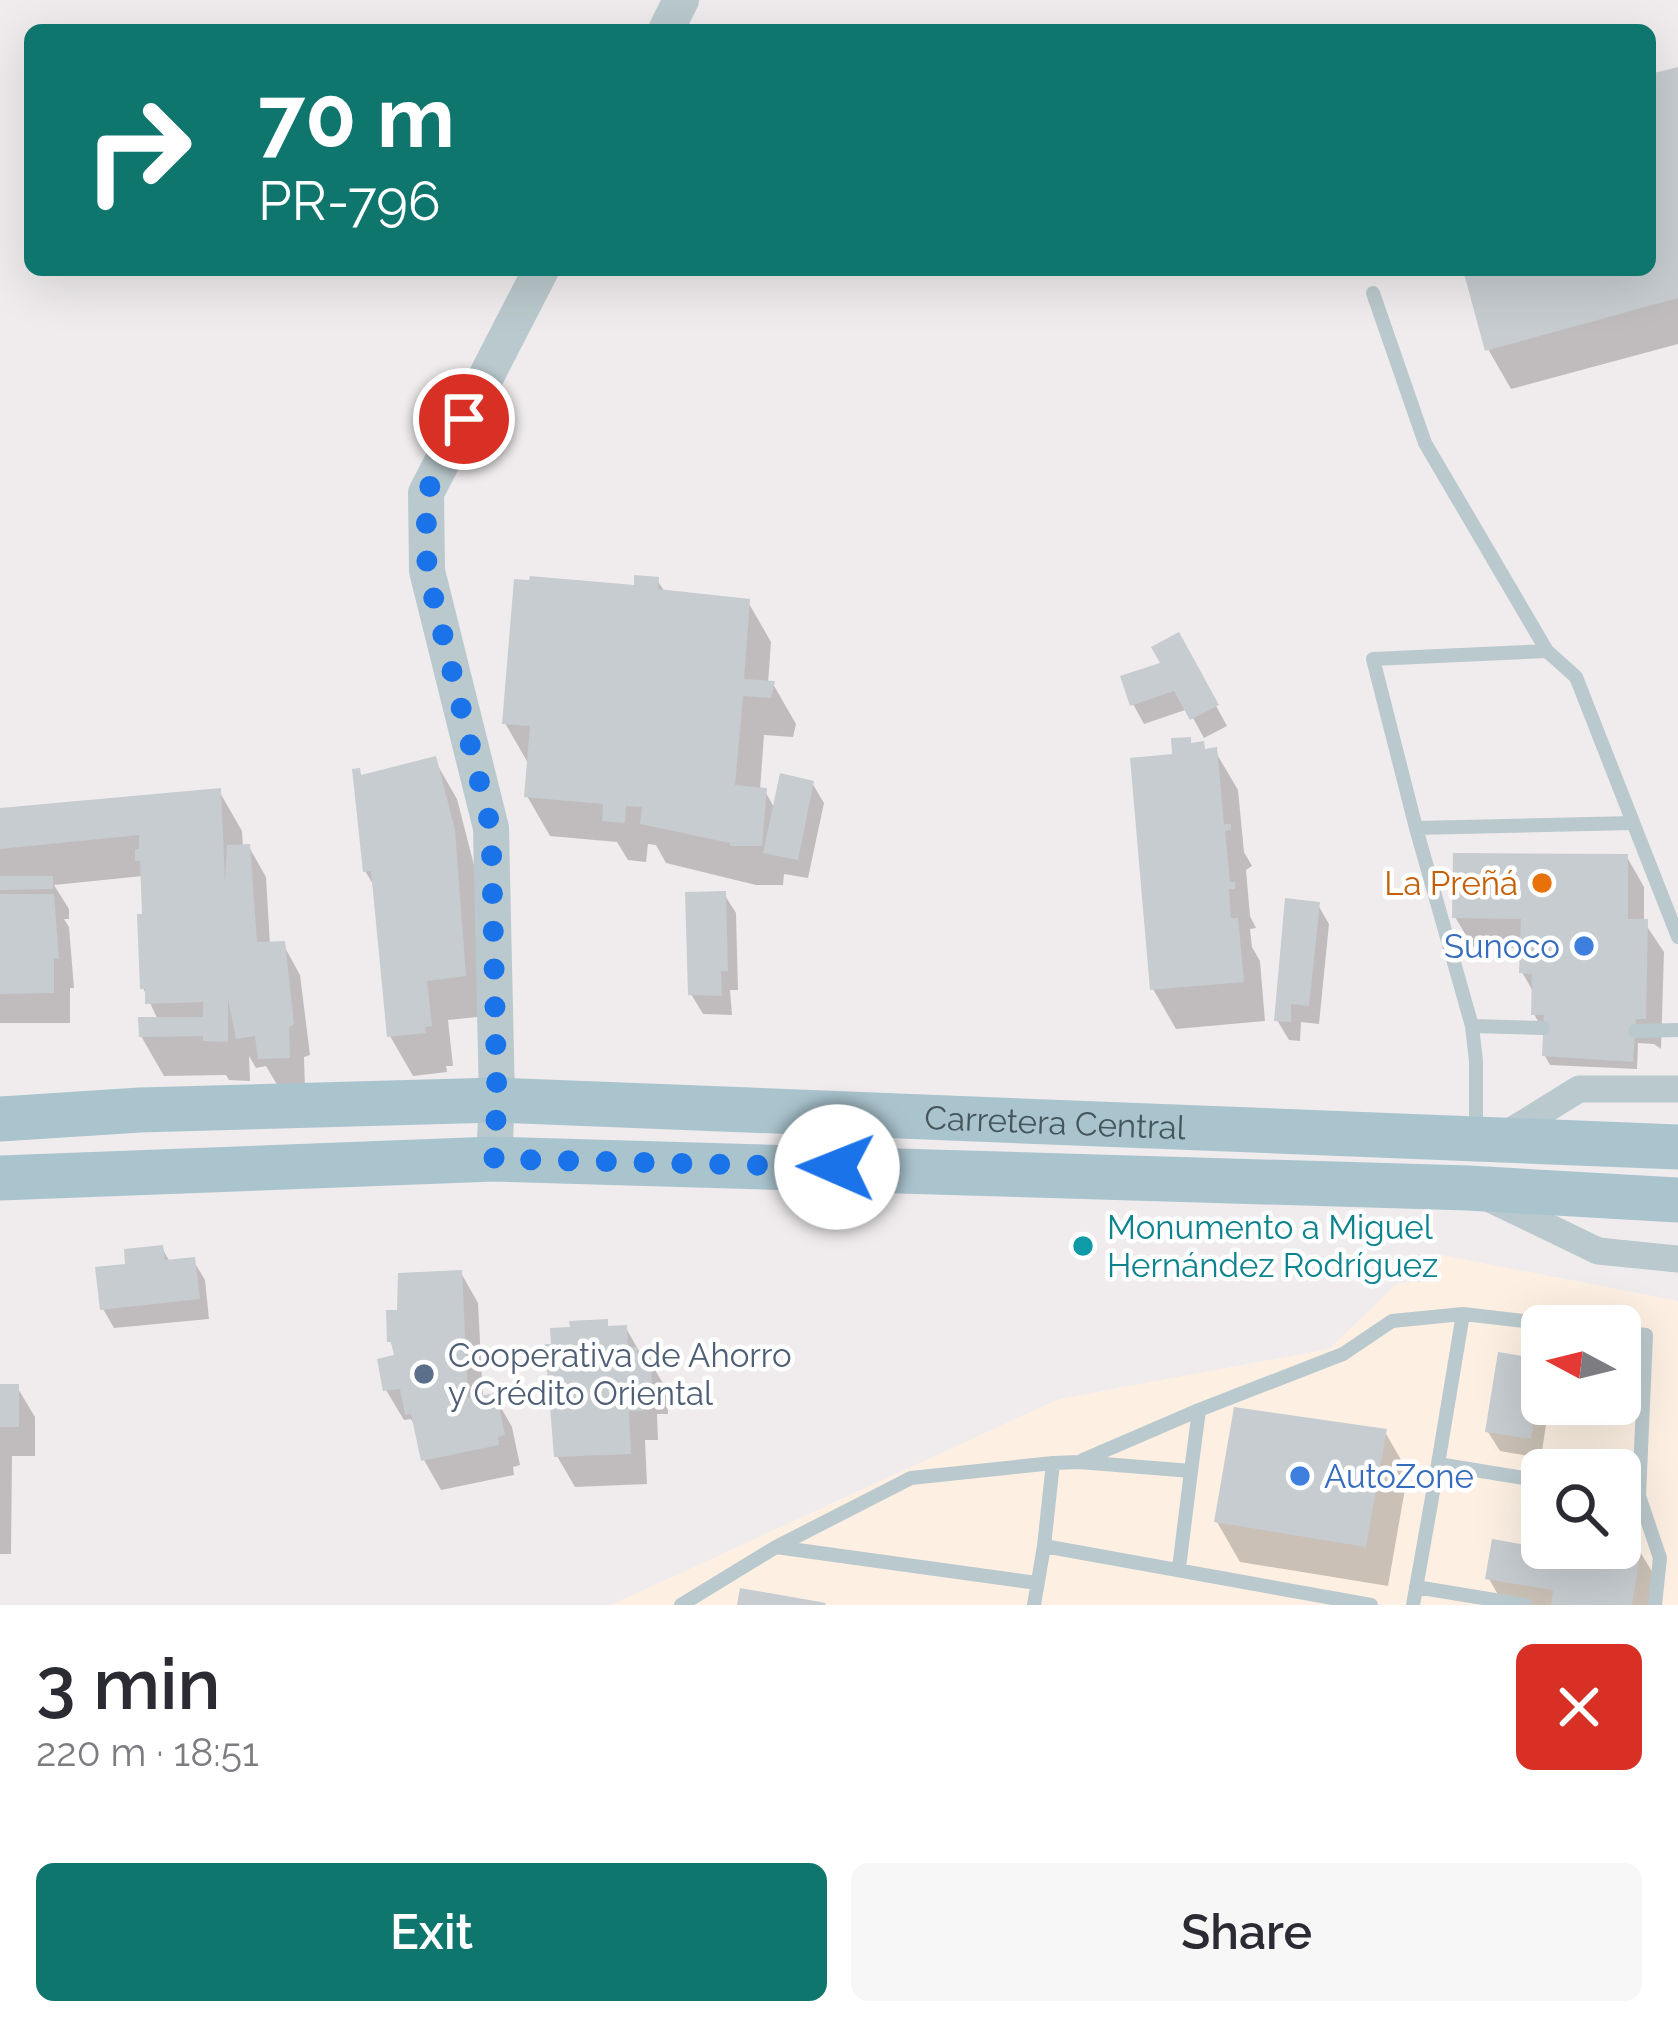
<!DOCTYPE html>
<html lang="en">
<head>
<meta charset="utf-8">
<style>
	:root { --surface:#fff; --page:#f7f7f7; --text:#2b2b33; --muted:#7c7c81; --accent:#0f766e }
	body { margin:0; font-family:Raleway,sans-serif; background:var(--page); color:var(--text); height:100vh; display:flex; flex-direction:column; font-size:45px; white-space:nowrap }
	* { box-sizing:border-box; margin:0 }
	p { font-size:39px; color:var(--muted) }
	.icon { flex:none; width:66px; height:66px; fill:none; stroke:currentColor; stroke-width:2; stroke-linecap:round; stroke-linejoin:round }
	.map { position:relative; height:1605px; overflow:hidden }
	.drawer { display:flex; flex-direction:column; background:var(--surface); flex:1 }
	.drawer>* { flex:none }
	.hud { position:absolute; left:24px; top:24px; width:1632px; height:252px; border-radius:18px; box-shadow:0 12px 48px #0002; background:#0f766e; color:#fff; overflow:hidden }
	.needle { width:78px; rotate:277deg }
	.tools { position:absolute; left:1521px; top:1305px; display:grid; gap:24px }
	.tools a { display:grid; place-items:center; width:120px; height:120px; border-radius:18px; background:var(--surface); box-shadow:0 12px 48px #0002; font-size:60px }
	.pin { position:absolute; display:grid; place-items:center; width:102px; height:102px; color:#fff; margin:-51px; border:6px solid #fff; border-radius:50%; box-shadow:0 3px 12px #0007 }
	.me { position:absolute; width:132px; margin:-66px; rotate:271deg; stroke-linejoin:round; filter:drop-shadow(0 0 9px #0008) }
	.turn { display:flex; align-items:center; gap:42px; height:252px; padding:0 36px; font-size:54px }
	.turn .icon { width:156px; height:156px; stroke-width:2.5 }
	.turn b { display:block; font-size:84px; line-height:102px }
	.round { display:grid; place-items:center; flex:none; width:126px; height:126px; border-radius:18px; background:var(--page) }
	.overview { display:flex; align-items:center; justify-content:space-between; height:204px; padding:0 36px }
	h1 { font-size:72px; font-weight:600; line-height:90px }
	.button { display:flex; gap:24px; margin-top:auto; padding:24px 36px }
	.button a { flex:1; height:138px; border-radius:18px; background:var(--accent); color:#fff; font-size:48px; font-weight:600; line-height:138px; text-align:center }
	.button a+a { background:var(--page); color:var(--text) }
	.map>svg:first-child { display:block }
	.commercial { fill:#fdf0e3; fill-rule:evenodd }
	.shadow { fill:#0003 }
	.building { fill:#c6ccd0 }
	.lines { fill:none; stroke-linecap:round; stroke-linejoin:round }
	.service { stroke:#bac9cd; stroke-width:14 }
	.minor { stroke:#bac9cd; stroke-width:27 }
	.tertiary { stroke:#bac9cd; stroke-width:36 }
	.primary { stroke:#aac4ce; stroke-width:45 }
	.route { stroke:#1a73e8; stroke-width:21; stroke-dasharray:0 37.8 }
	.food-dot { fill:#e8710a; stroke:#fff; stroke-width:4.5 }
	.shop-dot { fill:#3f7fe0; stroke:#fff; stroke-width:4.5 }
	.culture-dot { fill:#0f9aa8; stroke:#fff; stroke-width:4.5 }
	.service-dot { fill:#5c6f8a; stroke:#fff; stroke-width:4.5 }
	.labels { text-anchor:middle; dominant-baseline:central; stroke-width:9; stroke-linejoin:round; paint-order:stroke }
	.food-label { font-size:33px; fill:#c56008; stroke:#fff; text-anchor:end }
	.shop-label { font-size:33px; fill:#366cbe; stroke:#fff; text-anchor:end }
	.street-label { font-size:33px; fill:#44555b; stroke:#fff }
	.culture-label { font-size:33px; fill:#0d838f; stroke:#fff; text-anchor:start }
	.service-label { font-size:33px; fill:#4e5e75; stroke:#fff; text-anchor:start }
</style>
</head>
<body>
<div class="map">
<svg width="1678" height="1605" viewBox="0 0 1678 1605">
	<rect width="100%" height="100%" fill="#f0eced"/>
	<!-- commercial -->
	<path class="commercial" d="M1436,1254L1678,1301V1605H611L1059,1399L1329,1349L1398,1283L1430,1281ZM1542,1326H1620V1404H1542ZM1542,1470H1620V1548H1542Z"/>
	<!-- shadow -->
	<path class="shadow" d="M1678,70V344L1511,389L1488,349L1467,270H1650V77Z
		M657,580L665,592L748,602L771,642L768,684H773L796,724L793,737L764,735L760,790L765,791L775,809L812,783L824,803L808,878L784,874L783,885H756L666,863L656,845L648,844L646,862L628,860L617,842L550,836L527,796L528,763L505,723L636,588Z
		M1178,636L1227,726L1204,738L1188,709L1144,724L1133,704Z
		M1192,746L1215,751L1238,790L1244,852L1252,866L1246,870L1250,916L1256,928L1250,929L1252,947L1260,961L1265,1021L1176,1029L1153,989L1175,757Z
		M434,759L457,799L476,873L487,1016L448,1020L453,1066H446L447,1072L413,1076L390,1036L376,889L365,871L359,771L363,778Z
		M219,791L242,831L243,847H249L266,877L270,945L283,944L300,975L310,1055L304,1057L305,1088H279L266,1066L256,1068L249,1056L250,1081L229,1080L226,1075L164,1076L141,1036L158,1020L143,988V876L54,885L69,909V919H64L69,927L74,988H70V1023H0V811Z
		M1627,857L1644,887V922L1664,952L1661,1049L1654,1044L1638,1043L1637,1069L1550,1065L1545,1056L1546,1036L1534,1014L1535,995L1522,972L1523,948L1473,947L1455,917Z
		M724,894L736,913L738,990H730L732,1015L703,1014L691,994Z
		M1318,905L1329,924L1319,1024L1301,1022L1300,1041L1289,1040L1277,1020Z
		M162,1248L170,1262L193,1260L205,1280L209,1319L114,1328L103,1309L129,1267Z
		M461,1273L478,1303L483,1399L495,1397L512,1427L520,1465L513,1467L514,1475L441,1490L424,1460L418,1432L411,1419L404,1420L386,1390L398,1357L390,1341L400,1313Z
		M606,1322L610,1329L626,1328L644,1360H649L667,1390L668,1414H657L658,1440H645L647,1484L575,1487L557,1456Z
		M1542,1362V1404H1549L1541,1458L1500,1451L1488,1432Z
		M17,1387L35,1417V1456H12L11,1554H0V1388Z
		M1385,1432L1408,1472L1388,1586L1240,1562L1217,1522Z
		M1620,1547L1639,1550L1657,1580L1653,1605H1504L1489,1579L1560,1552L1561,1548Z"/>
	<!-- building -->
	<path class="building" d="M1678,67V298L1485,351L1463,270H1650V74Z
		M634,575L659,577L658,589L750,599L744,679L775,681L771,698L743,696L735,785L767,788L762,846H730V843L640,824L642,807L626,806L625,823L602,821L603,804L524,797L530,726L502,724L514,579L529,580L530,576L634,585Z
		M1179,632L1219,705L1190,720L1174,691L1130,706L1120,676L1160,663L1151,647Z
		M1191,737V743L1204,741L1205,749L1217,747L1224,824H1231V830L1225,831L1230,882H1235V889H1229L1231,918H1238L1244,982L1150,990L1130,758L1172,754L1171,738Z
		M436,756L455,830L466,976L427,981L432,1026L425,1027L426,1033L387,1037L371,871L363,872L352,769L360,768L361,775Z
		M780,773L814,781L798,860L763,853Z
		M221,788L225,883L227,845L250,844L257,942L285,941L294,1025L289,1027L290,1058L258,1059L255,1036L236,1039L228,999V1042L203,1041V1036L139,1037L138,1017H203V1002L145,1004V989H140L137,914H142L140,861H135V849H139V835L0,849V808Z
		M1453,853L1628,854V919H1648L1646,1019H1636L1633,1062L1542,1056L1544,1015H1531L1532,974L1519,973L1521,919L1452,918Z
		M0,876H53V889L0,890Z
		M726,891L728,971H721L722,996L688,995L685,892Z
		M0,894H54L59,959L54,958V993L0,994Z
		M1285,898L1320,902L1309,1006L1291,1004V1022L1274,1021Z
		M163,1245L165,1260L195,1257L200,1299L100,1310L95,1267L125,1264L124,1249Z
		M462,1270L468,1398L496,1393L505,1435L498,1437L499,1445L421,1461L411,1414L405,1415L400,1389L383,1391L377,1359L394,1355L391,1342H387L386,1310H397L398,1273Z
		M608,1319V1326L627,1325L628,1347H637L638,1357H651L652,1385H642L643,1411H629L631,1454L554,1457L545,1344H551L550,1328L570,1327L569,1321Z
		M1498,1352L1542,1359L1531,1439L1485,1432Z
		M0,1384H19V1427H0Z
		M1234,1407L1387,1429L1366,1547L1214,1522Z
		M1492,1539L1542,1548H1620V1544L1641,1548L1632,1605H1551L1553,1590L1485,1579Z
		M740,1588L826,1603L825,1605H737Z"/>
	<g class="lines">
		<!-- service -->
		<path class="service" d="M1373,293L1425,443L1547,651
			M1633,823L1416,828L1373,659L1547,651L1576,677L1678,937
			M1416,828L1472,1026L1476,1061V1133
			M1472,1026L1543,1028
			M1635,1031L1678,1030
			M1620,1332L1646,1335L1639,1496
			M1083,1460L1199,1410
			M1438,1464L1463,1314L1567,1326
			M1191,1471L1199,1410L1343,1354L1392,1321L1463,1314
			M1620,1493L1639,1496L1660,1558L1655,1605
			M1044,1546L1053,1463L1079,1462L1191,1471L1179,1568
			M1037,1583L776,1547L911,1478L1053,1463
			M1416,1587L1525,1605
			M681,1605L776,1547
			M1034,1605L1044,1546L1371,1605
			M1413,1605L1438,1464L1542,1481"/>
		<!-- minor -->
		<path class="minor" d="M1503,1136L1579,1089H1678
			M1488,1198L1598,1251L1678,1259"/>
		<!-- tertiary -->
		<path class="tertiary" d="M666,30L681,0
			M494,1159L497,1100L491,828L427,571L426,493L541,270"/>
		<!-- primary -->
		<g class="primary">
			<path id="s1" d="M0,1119L140,1110L497,1100L1678,1147"/>
			<path d="M0,1178L494,1159L1468,1188L1678,1200"/>
		</g>
	</g>
	<g class="lines">
		<!-- route -->
		<path class="route" d="M464,419L426,494L427,571L491,828L497,1100L494,1159L837,1167"/>
	</g>
	<!-- markers -->
	<circle class="food-dot" cx="1542" cy="883" r="12"/>
	<g class="shop-dot">
		<circle cx="1584" cy="946" r="12"/>
		<circle cx="1300" cy="1476" r="12"/>
	</g>
	<circle class="culture-dot" cx="1083" cy="1246" r="12"/>
	<circle class="service-dot" cx="424" cy="1374" r="12"/>
	<g class="labels">
		<!-- food labels -->
		<g class="food-label">
			<text x="1518" y="883">La Preñá</text>
		</g>
		<!-- shop labels -->
		<g class="shop-label">
			<text x="1560" y="946">Sunoco</text>
			<text x="1324" y="1476" text-anchor="start">AutoZone</text>
		</g>
		<!-- street labels -->
		<g class="street-label">
			<text stroke="none"><textPath href="#s1" startOffset="1056">Carretera Central</textPath></text>
		</g>
		<!-- culture labels -->
		<g class="culture-label">
			<text x="1107" y="1227">Monumento a Miguel<tspan x="1107" dy="38">Hernández Rodríguez</tspan></text>
		</g>
		<!-- service labels -->
		<g class="service-label">
			<text x="448" y="1355">Cooperativa de Ahorro<tspan x="448" dy="38">y Crédito Oriental</tspan></text>
		</g>
	</g>
</svg>
<div class="tools">
<a><svg class="needle" viewBox="-14 -14 28 28"><path d="M0-13l5 13h-10z" fill="#e53935"/><path d="M0 13l5-13h-10z" fill="#7c7c81"/></svg></a>
<a><svg class="icon" aria-label="search" viewBox="0 0 24 24"><circle cx="10" cy="10" r="6"/><path d="M15 15l6 6"/></svg></a>
</div>
<div class="pin" style="left:464px;top:419px;background:#d93025"><svg class="icon" aria-label="arrive" viewBox="0 0 24 24"><path d="M6 21V4h12l-3 4 3 4H6"/></svg></div>
<svg class="me" style="left:837px;top:1167px" viewBox="-20 -20 40 40"><circle r="19" fill="#fff"/><path d="M0-13L10 11 0 6-10 11z" fill="#1a73e8"/></svg>
<div class="hud">
<div class="turn"><svg class="icon" aria-label="right" viewBox="0 0 24 24"><path d="M7 20v-9h11M14 6l5 5-5 5"/></svg><div><b>70 m</b>PR-796</div></div>
</div>
</div>
<section class="drawer">
<div class="overview"><div><h1>3 min</h1><p>220 m · 18:51</p></div><a class="round" style="background:#d93025;color:#fff"><svg class="icon" aria-label="close" viewBox="0 0 24 24"><path d="M6 6l12 12M18 6L6 18"/></svg></a></div>
<div class="button"><a>Exit</a><a>Share</a></div>
</section>
</body>
</html>
